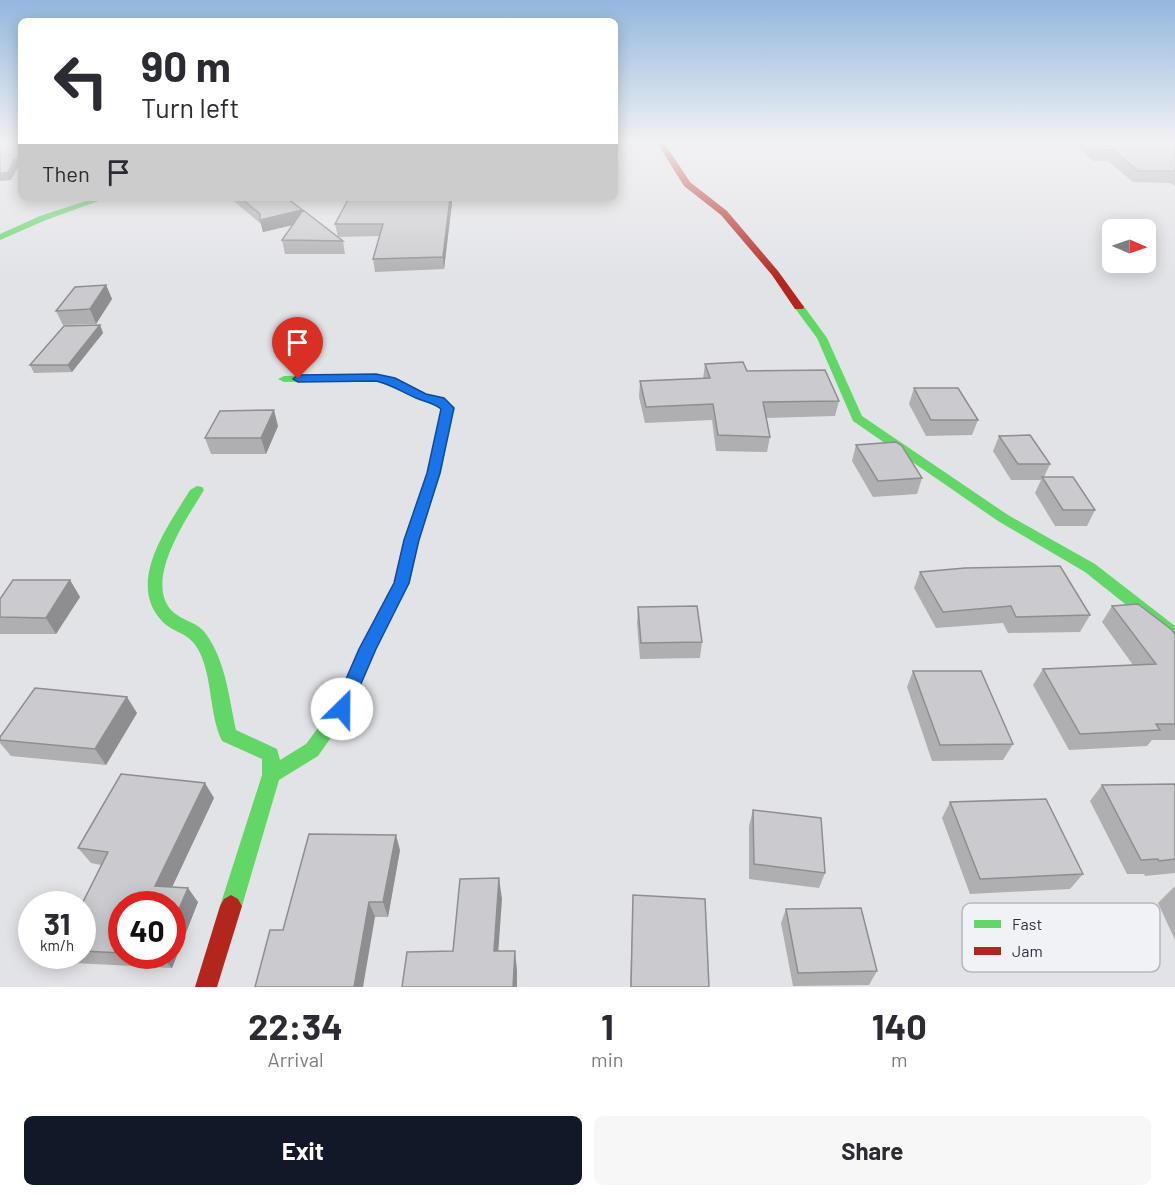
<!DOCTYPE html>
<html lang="en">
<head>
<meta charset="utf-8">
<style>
	:root { --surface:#fff; --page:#f7f7f7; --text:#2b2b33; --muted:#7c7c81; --accent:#111827 }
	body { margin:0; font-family:Barlow,sans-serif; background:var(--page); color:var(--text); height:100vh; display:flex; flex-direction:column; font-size:22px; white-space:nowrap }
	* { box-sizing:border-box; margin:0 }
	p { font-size:20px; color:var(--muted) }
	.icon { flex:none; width:33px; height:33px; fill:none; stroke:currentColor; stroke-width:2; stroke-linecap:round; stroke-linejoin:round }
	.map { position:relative; height:987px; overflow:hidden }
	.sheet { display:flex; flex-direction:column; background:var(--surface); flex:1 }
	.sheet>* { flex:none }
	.guide { position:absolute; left:18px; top:18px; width:600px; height:183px; border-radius:9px; box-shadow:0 3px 15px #0003; background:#fff; color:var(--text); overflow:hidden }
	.needle { width:39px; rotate:92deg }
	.fabs { position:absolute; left:1102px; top:219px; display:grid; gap:12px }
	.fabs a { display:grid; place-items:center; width:54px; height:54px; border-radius:9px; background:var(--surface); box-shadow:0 3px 15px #0003; font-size:30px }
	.speed { position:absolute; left:18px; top:891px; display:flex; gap:12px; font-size:30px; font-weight:700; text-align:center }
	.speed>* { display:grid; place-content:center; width:78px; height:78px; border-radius:50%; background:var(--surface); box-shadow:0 3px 15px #0003; line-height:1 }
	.speed small { font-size:15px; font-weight:400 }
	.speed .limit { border:9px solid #d22; background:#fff; color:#111 }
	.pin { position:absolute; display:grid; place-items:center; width:51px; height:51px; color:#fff; margin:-62px -26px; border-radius:50% 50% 50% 0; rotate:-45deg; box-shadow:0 0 6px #0007 }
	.pin .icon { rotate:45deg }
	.me { position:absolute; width:66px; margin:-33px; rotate:23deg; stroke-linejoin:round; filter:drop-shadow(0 0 4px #0008) }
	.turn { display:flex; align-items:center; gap:21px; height:126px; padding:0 24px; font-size:27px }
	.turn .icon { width:78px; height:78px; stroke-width:2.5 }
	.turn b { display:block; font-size:42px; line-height:51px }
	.then { display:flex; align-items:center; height:57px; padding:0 24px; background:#0003; gap:12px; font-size:22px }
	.eta { display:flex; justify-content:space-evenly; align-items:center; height:102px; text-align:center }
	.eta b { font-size:36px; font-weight:700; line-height:42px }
	.action { display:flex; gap:12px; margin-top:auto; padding:12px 24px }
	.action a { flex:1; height:69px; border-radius:9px; background:var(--accent); color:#fff; font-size:24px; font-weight:700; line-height:69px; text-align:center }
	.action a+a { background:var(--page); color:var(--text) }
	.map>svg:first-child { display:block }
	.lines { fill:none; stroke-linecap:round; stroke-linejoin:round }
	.fast { fill:#63d668; fill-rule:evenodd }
	.jam { fill:#b3261e; fill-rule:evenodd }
	.wall { fill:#afafb2; fill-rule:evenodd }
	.shaded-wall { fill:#8e8e91 }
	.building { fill:#cbcbcf; stroke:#8e8e91; stroke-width:1.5 }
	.route { fill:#1a73e8; stroke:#114b97; stroke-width:1.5 }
	.key { fill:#f1f2f6; stroke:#b6b7bf; stroke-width:1.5 }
	.key-label { font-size:16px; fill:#2b2e3e }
</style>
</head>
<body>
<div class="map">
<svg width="1175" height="987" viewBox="0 0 1175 987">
	<rect width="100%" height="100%" fill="#e2e3e7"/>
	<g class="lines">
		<!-- fast -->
		<path class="fast" d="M95,198H107L46,220L0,240V234L40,216Z
			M799,304L803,305L827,338L862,416L1008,515L1095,564L1175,626V641L1169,639L1085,572L998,521L853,421L817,338L794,307Z
			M376,374L416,392L442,399L454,408L441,473L419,540L410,583L375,649L351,709L318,756L279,780L242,906L238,913L231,917L224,913L220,906L262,775V759L222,741C209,714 213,679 199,651C189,631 173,634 161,620C126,581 169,525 190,490L197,486L202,487L204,490C187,518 143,581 172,611C182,621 198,622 206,634C226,662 229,698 236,730L277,749L280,760L306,744L335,705L359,649L394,583L405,540L427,473L442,409L374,380L284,382L278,379L284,376Z"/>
		<!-- jam -->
		<path class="jam" d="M0,141H21V145H0Z
			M656,141H663L690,182L727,211L778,271L804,307L803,309H795L772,275L721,215L684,186Z
			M231,895L238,899L242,906L217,987H195L220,906L224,899Z"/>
	</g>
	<!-- wall -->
	<path class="wall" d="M1071,141H1175V186L1170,183L1133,182L1108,161H1093Z
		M230,198H287L302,210V211L343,241L345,254H285L282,240L293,225L263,232L261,224Z
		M452,203L444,269L375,272L373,259L379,236L338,237L335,224Z
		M106,285L112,299L96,324L63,325L56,311Z
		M100,325L103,333L72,372L34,373L30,365Z
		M705,364L747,371L839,401L835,416L766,418L770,437L767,452L716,451L712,420L645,423L639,397L640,381L703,379Z
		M914,388L978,420L972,435L926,436L909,404Z
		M278,426L266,454H211L205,438Z
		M999,436L1050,464L1044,477L1095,510L1087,526H1055L1035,493L1041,480H1011L993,451Z
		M856,445L922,478L917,494L873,497L852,461Z
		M920,572L1090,615L1080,632L1008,633L1003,623L936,628L914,588Z
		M70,580L80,597L56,634H0V599Z
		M1112,606L1175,634V740H1152L1147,746L1069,750L1033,685L1043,669L1133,665L1102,622Z
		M638,607L702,642L700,658L640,659L637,623Z
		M913,671L1013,744L1003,760L932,761L907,687Z
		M137,713L106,765L11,756L0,743V737Z
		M1175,784V873L1145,876L1144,874H1127L1090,801L1102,785Z
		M214,798L172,887L198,902L172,968L74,963L67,956H82V904L101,865L91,863L78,848ZM122,904L172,956H122Z
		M950,802L1083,874L1070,889L970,894L942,818Z
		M753,810L825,873L819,888L749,879V826Z
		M400,850L388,917H375L283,930Z
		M1175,886V940L1158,903Z
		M633,895L709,987H630Z
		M786,909L877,971L869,985L793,986L781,923Z"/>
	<!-- shaded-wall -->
	<path class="shaded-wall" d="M21,158V166L18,167L11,180L0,181V173L14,160Z
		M450,198H452V203L444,269L443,257Z
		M302,210L305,222L263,232L260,220Z
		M106,285L112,299L96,324L90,309Z
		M100,325L103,333L72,372L68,365Z
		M274,410L278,426L266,454L261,438Z
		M70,580L80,597L56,634L46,618Z
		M127,697L137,713L106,765L95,749Z
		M205,783L214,798L166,900L155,886Z
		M396,835L400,850L388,917L383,902Z
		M499,878L502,899L497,970L494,951Z
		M188,888L198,902L172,968L161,956H172V925Z
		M369,902L375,917L363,987H354Z
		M515,951L517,970V987H513Z"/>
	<!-- building -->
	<path class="building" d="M20,141H21V158L14,160L8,172L0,173V143H18Z
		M1087,141H1175V171H1138L1113,150H1097Z
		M241,198H287L302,210L260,220V214Z
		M349,198H450L443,257L373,259L383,224H335Z
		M303,210L343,241L282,240Z
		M106,285L90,309L56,311L75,287Z
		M100,325L68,365H30L64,326Z
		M743,362L747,371L825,370L839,401L763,402L770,437L718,435L713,404L646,407L640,381L710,378L705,364Z
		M914,388H958L978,420H931Z
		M274,410L261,438H205L220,411Z
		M1030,435L1050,464H1018L999,436Z
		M896,442L902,446L922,478L878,481L856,445Z
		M1042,477H1073L1095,510H1063Z
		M1060,566L1090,615L1016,617L1011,606L943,612L920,572L965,568Z
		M13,580H70L46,618L0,617V599Z
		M1138,604L1172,630L1175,634V724H1156L1160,730L1080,734L1043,669L1156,664L1112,606Z
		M697,606L702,642L641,643L638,607Z
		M913,671H981L1013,744L940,745Z
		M35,688L127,697L95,749L0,740V737Z
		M121,774L205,783L155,886L188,888L172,925V904H122V953L82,951V904L108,852L78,848Z
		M1175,784V859L1159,861L1158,859L1141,860L1102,785Z
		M1046,799L1083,874L980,879L950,802Z
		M753,810L821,818L825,873L754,864Z
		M309,834L396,835L383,902H369L354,987H255L270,930H283Z
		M499,878L494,951H515L513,987H402L407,952L453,951L460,879Z
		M633,895L705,899L709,987H631Z
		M861,908L877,971L798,973L786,909Z"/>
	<!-- sky -->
	<linearGradient id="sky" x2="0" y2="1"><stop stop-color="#93b7de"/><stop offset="0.51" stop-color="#f2f2f4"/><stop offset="1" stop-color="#f2f2f4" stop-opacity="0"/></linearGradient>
	<rect width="1175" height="279" fill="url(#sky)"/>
	<!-- route -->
	<path class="route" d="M376,374L395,378L426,394L444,398L454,408L440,473L419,540L409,583L376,649L348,714L342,716L336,714L333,709L359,649L394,583L404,540L427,473L441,409C433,402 425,402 416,398C402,392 391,384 376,381L298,382L293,379L298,375Z"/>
	<!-- legend -->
	<rect x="962" y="903" width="198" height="69" rx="9" class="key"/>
	<rect x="974" y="920" width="27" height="8" fill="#63d668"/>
	<rect x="974" y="947" width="27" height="8" fill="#b3261e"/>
	<g class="key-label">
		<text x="1012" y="930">Fast</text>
		<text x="1012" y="957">Jam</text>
	</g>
</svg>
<div class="fabs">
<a><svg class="needle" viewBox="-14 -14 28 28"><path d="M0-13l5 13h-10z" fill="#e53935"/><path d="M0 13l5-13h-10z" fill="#7c7c81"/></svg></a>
</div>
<div class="speed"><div>31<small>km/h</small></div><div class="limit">40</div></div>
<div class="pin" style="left:298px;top:379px;background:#d93025"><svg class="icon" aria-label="arrive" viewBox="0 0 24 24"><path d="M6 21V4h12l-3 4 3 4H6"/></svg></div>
<svg class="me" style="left:342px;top:709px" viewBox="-20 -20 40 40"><circle r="19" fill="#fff"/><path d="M0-13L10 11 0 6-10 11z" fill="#1a73e8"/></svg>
<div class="guide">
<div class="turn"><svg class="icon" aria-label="left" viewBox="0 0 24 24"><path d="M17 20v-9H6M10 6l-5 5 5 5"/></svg><div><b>90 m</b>Turn left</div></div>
<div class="then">Then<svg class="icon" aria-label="arrive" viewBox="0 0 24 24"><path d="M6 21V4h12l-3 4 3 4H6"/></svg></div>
</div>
</div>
<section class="sheet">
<div class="eta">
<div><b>22:34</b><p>Arrival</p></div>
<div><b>1</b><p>min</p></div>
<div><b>140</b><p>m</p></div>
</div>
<div class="action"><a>Exit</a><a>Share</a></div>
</section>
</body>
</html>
